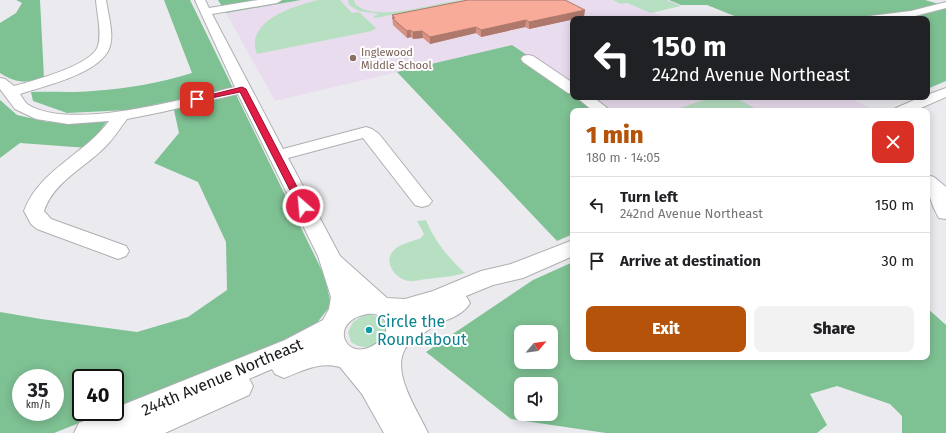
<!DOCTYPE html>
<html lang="en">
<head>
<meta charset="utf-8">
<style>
	:root { --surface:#fff; --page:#f2f2f2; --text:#202124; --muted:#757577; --line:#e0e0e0; --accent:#b45309 }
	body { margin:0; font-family:"Fira Sans",sans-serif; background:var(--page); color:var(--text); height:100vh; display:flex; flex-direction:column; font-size:15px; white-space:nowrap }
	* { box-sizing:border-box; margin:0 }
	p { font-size:13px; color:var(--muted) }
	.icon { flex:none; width:22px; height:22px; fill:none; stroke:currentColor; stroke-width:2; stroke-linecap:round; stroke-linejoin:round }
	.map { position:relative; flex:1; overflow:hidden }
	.sheet { position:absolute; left:570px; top:108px; width:360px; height:252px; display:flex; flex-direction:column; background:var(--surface); border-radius:8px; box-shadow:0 2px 10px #0003 }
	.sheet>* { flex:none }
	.hud { position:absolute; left:570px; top:16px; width:360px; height:84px; border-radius:8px; box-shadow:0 2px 10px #0003; background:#202124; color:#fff; overflow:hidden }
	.needle { width:26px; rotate:61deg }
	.controls { position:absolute; left:514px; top:325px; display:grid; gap:8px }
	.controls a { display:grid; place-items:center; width:44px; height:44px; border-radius:8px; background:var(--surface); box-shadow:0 2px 10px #0003; font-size:20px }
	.speed { position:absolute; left:12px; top:369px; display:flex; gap:8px; font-size:20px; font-weight:700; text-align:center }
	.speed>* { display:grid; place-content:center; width:52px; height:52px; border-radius:50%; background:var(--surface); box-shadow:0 2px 10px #0003; line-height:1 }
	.speed small { font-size:10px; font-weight:400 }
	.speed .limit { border:2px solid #111; border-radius:6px; background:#fff; color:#111 }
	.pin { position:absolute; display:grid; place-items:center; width:34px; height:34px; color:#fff; margin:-17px; border-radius:8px; box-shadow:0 2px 6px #0006 }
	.me { position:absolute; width:44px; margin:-22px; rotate:333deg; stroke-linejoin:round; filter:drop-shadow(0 0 3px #0008) }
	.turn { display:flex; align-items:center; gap:14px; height:84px; padding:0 16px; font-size:18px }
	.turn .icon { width:52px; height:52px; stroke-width:2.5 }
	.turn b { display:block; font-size:28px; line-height:34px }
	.round { display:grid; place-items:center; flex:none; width:42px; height:42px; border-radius:8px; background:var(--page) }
	.headline { display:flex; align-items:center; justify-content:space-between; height:68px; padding:0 16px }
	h1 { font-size:24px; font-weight:800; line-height:30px; color:var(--accent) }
	.action { display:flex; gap:8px; margin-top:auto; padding:8px 16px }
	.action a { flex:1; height:46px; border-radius:8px; background:var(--accent); color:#fff; font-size:16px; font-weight:800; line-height:46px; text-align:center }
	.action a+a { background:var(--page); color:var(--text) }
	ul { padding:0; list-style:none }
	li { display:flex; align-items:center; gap:12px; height:56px; padding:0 16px; border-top:1px solid var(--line) }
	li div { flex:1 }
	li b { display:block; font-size:15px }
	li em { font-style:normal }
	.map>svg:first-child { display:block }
	.education { fill:#eadcef }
	.green { fill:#b7e0c3 }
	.forest { fill:#7ec193; fill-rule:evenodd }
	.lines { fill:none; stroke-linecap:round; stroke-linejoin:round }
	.minor-casing { stroke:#aeafb2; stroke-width:2 }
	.minor { fill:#fff; fill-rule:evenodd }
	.wall { fill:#d69384 }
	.shaded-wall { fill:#ae786c }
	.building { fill:#f9ab9a; stroke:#ae786c }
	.route { fill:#e11d48; stroke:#92132f }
	.education-dot { fill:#8d6e63; stroke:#fff; stroke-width:1.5 }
	.culture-dot { fill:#0f9aa8; stroke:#fff; stroke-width:1.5 }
	.labels { text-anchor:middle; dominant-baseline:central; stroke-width:4; stroke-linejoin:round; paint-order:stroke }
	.far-education-label { font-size:11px; fill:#785e54; stroke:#fff; text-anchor:start }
	.near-culture-label { font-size:16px; fill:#0d838f; stroke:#fff; text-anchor:start }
	.near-street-label { font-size:16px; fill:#1a1a1c; stroke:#fff }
</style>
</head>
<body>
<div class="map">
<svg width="946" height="433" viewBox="0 0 946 433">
	<rect width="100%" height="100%" fill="#ebebef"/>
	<!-- education -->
	<path class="education" d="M301,0H669L681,5L653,12L669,19H573V86L512,45L275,101L226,13Z
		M590,97H847L873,109L867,111H610Z"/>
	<!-- green -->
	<path class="green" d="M318,0H340L352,13L359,12L376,28L372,31L257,54C244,21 294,6 318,0Z
		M348,0H354L356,5C383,24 436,0 468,0L375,18L373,16L380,14L359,11L349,5Z
		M613,0H666L681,6L651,13L627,3L621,4Z
		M713,97H734L760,111H671Z
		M426,220C434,240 449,259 465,273C452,277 441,277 428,279C422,279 416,282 410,281C396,280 382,262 394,250C399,244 414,241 421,238L424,234L417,221Z
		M364,315C377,314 387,318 387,332C380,346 364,352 351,342L348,332L353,322Z"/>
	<!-- forest -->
	<path class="forest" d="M16,0H40L44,78C24,83 18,84 0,73V23L16,13L22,3Z
		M164,0H190L325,277L331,305L316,324L277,343L115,409V378H81V412H107L54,433H0V312L41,319L137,332L188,317L227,290L226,242L198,182L154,163L179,133L172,101L128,110L67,113L33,101L31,92C51,91 72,93 92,91C126,89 160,83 192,73ZM21,378H55V412H21Z
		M218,0H301L226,13Z
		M669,0H925L946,6V81L927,89V19H742L707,5H681Z
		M512,45L573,86V97H590L610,111H573V234L557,241L397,72Z
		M0,100L17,115L48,122L107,121L88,148L20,143L0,158Z
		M573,262V357H927V308L946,325V433H902V416L890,404L837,386L810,394L827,425L817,433H606L511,419L426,352L533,280ZM521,332H551V362H521ZM521,384H551V414H521Z"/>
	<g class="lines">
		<defs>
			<path id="minor" d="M96,0H106C108,14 114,33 110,46C103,73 44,86 20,94C22,97 24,101 27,104C69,132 187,98 235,87L195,0H205L209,8L258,0H282L277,3L212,14L283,149L366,127L372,129L379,134L432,201L429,205L422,207L415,205L363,138L288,158L340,256L387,298L405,299L433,291L481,271L511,264L573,240V256L523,278L493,285L466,296L470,303C464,314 451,318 440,323C431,328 410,341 405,349C391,373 418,411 428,433H384L362,394L340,367C320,361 302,371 284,378L275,374L272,369L249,379L253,386L249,395L165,433H74L79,423L106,412H115V408L285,340L323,320L329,309L331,297L318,256L238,94L162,112L127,119C120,128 114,138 106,146C85,168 54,181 44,211L51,219L126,246L129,251L126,256L118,259L110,256L37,229L31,224L24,211C39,170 84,155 109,121L68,124L36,119L15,109L0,89V78L5,79L14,86C33,81 92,65 98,46C102,32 97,14 96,0ZM367,314C384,312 390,323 384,338C379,341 374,346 368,348C345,356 334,329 355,318C358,316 363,315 367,314Z
				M946,2V8L911,17L864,19L866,17L870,16L911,11Z
				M528,55L533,56L573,83V94L568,93L523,62L521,59L523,56Z
				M946,88V97L914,111H893L896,108L921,97H927V95Z
				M576,97H593L611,111H593Z
				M927,175L934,177L946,187V219L939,218C931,205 927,189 927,175Z"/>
		</defs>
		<!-- minor casing -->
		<use href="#minor" class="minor-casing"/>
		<!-- minor -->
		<use href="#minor" class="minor"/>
	</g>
	<!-- wall -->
	<path class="wall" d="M392,15L584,17L529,29L525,27L481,37L476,33L430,44L423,38L413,39L411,37L407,38L393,25Z"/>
	<!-- shaded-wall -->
	<path class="shaded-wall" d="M585,10L584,17L529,29V22Z
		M526,20L525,27L481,37V30Z
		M476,27V33L430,44V37Z
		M410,30L411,37L407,38V31Z
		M422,31L423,38L413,39V32Z"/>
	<!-- building -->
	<path class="building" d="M468,0H565L585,10L529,22L526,20L481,30L476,27L430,37L422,31L413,32L410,30L407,31L392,18H395L392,15Z"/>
	<!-- route -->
	<path class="route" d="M242,87L246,89L307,206L306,208H300L298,206L240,92L197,101L194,99Z"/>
	<!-- markers -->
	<circle class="education-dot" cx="353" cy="58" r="4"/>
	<circle class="culture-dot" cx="369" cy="330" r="4"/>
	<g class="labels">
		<!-- far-education labels -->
		<g class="far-education-label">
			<text x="361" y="52">Inglewood<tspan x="361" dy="13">Middle School</tspan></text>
		</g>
		<!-- near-culture labels -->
		<g class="near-culture-label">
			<text x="377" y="321">Circle the<tspan x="377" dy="18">Roundabout</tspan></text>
		</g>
		<!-- near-street labels -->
		<g class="near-street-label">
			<text transform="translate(222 377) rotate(-23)">244th Avenue Northeast</text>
		</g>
	</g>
</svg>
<div class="controls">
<a><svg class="needle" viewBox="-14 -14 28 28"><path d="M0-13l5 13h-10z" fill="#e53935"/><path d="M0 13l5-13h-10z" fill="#757577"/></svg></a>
<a><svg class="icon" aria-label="sound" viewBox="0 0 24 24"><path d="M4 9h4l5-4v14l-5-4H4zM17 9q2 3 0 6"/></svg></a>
</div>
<div class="speed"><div>35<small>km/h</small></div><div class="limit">40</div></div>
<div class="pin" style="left:197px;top:99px;background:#d93025"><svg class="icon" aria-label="arrive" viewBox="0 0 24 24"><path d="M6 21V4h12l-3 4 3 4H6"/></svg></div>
<svg class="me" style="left:303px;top:206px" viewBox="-20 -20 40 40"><circle r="17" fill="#e11d48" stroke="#fff" stroke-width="3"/><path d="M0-11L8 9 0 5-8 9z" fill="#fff"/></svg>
<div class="hud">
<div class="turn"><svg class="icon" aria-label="left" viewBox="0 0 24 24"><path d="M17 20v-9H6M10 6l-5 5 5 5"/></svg><div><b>150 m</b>242nd Avenue Northeast</div></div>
</div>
<section class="sheet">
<div class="headline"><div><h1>1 min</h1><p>180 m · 14:05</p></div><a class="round" style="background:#d93025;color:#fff"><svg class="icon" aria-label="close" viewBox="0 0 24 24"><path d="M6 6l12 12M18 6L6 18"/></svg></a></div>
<ul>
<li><svg class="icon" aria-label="left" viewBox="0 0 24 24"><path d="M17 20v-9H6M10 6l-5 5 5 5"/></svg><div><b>Turn left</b><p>242nd Avenue Northeast</p></div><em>150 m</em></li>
<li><svg class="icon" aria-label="arrive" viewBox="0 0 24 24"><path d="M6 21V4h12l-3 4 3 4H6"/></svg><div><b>Arrive at destination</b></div><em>30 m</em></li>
</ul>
<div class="action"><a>Exit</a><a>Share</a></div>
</section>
</div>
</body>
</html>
